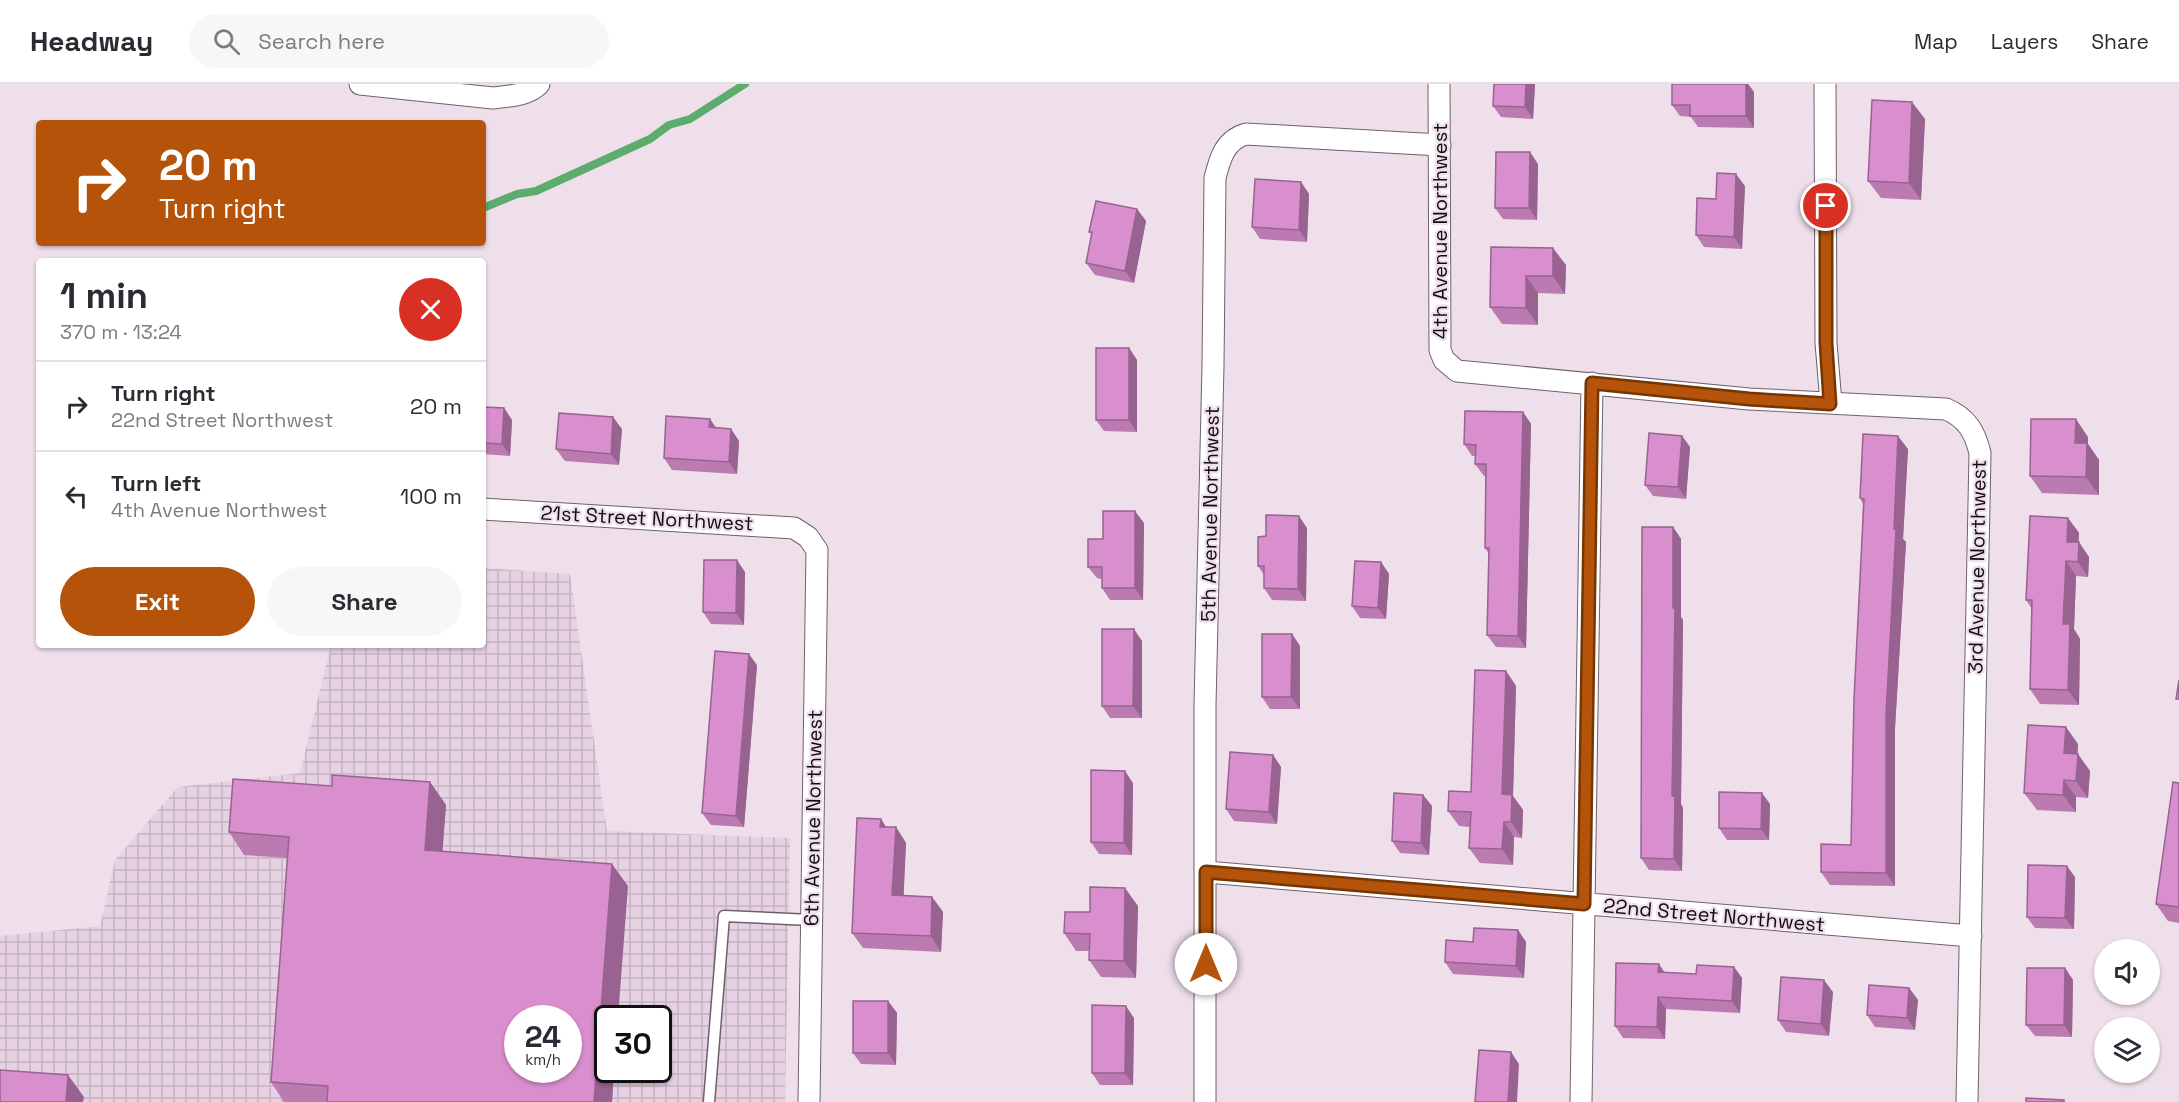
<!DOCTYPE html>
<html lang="en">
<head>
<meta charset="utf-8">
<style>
	:root { --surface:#fff; --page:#f7f7f7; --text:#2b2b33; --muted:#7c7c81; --line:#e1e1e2; --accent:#b45309 }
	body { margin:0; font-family:"Space Grotesk",sans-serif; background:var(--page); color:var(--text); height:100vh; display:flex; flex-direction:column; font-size:22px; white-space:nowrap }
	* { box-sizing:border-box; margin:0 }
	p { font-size:20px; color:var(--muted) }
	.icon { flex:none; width:33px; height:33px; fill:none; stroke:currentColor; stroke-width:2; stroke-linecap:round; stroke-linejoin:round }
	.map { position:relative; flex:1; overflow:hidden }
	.side { position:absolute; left:36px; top:174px; width:450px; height:390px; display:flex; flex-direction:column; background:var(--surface); border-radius:6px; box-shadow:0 2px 4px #0004 }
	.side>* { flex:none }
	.banner { position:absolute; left:36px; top:36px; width:450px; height:126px; border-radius:6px; box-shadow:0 2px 4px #0004; background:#b45309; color:#fff; overflow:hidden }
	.tools { position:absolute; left:2094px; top:855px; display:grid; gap:12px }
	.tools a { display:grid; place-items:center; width:66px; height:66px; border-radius:50%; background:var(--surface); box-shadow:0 2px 4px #0004; font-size:30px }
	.speed { position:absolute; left:504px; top:921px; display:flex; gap:12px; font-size:30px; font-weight:700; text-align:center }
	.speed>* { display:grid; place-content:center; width:78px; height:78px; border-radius:50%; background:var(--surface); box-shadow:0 2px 4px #0004; line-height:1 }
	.speed small { font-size:15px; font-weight:400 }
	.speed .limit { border:3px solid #111; border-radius:9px; background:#fff; color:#111 }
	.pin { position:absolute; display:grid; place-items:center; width:51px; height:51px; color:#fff; margin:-26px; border:3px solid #fff; border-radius:50%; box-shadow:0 2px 6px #0007 }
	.me { position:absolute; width:66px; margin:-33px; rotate:0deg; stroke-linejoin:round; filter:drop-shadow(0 0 4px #0008) }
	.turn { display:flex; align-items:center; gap:21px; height:126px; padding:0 24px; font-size:27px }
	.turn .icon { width:78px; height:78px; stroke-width:2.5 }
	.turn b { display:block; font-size:42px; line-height:51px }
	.round { display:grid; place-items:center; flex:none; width:63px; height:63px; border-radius:32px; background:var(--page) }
	.overview { display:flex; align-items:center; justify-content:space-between; height:102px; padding:0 24px }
	h1 { font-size:36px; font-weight:700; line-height:45px }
	.cta { display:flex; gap:12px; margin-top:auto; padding:12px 24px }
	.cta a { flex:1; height:69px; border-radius:36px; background:var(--accent); color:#fff; font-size:24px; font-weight:700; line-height:69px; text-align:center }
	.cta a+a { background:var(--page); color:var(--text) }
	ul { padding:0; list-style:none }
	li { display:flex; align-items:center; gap:18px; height:90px; padding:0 24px; border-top:2px solid var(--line) }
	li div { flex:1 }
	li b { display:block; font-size:22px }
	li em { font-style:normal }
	header { display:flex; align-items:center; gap:36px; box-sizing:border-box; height:84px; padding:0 30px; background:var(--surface); border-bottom:2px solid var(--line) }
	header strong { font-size:28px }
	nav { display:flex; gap:33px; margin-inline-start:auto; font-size:21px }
	.search { width:420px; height:54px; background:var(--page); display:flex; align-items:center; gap:15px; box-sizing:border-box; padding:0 21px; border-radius:33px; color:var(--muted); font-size:22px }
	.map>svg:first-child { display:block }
	.industrial { fill:url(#industrial-grid); fill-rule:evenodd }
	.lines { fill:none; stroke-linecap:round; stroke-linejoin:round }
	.stream { stroke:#5cac6e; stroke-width:8 }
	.service-casing { stroke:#6e616c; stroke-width:13 }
	.minor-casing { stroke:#6e616c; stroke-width:23 }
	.service { stroke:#fff; stroke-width:10 }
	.minor { stroke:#fff; stroke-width:21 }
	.wall { fill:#bb7ab0 }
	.shaded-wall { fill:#986390 }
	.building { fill:#d98ecd; stroke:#986390; stroke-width:1.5; fill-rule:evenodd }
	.route-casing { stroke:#753606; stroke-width:15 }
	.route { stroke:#b45309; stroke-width:10 }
	.labels { text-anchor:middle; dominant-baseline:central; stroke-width:4.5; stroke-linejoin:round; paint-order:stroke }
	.street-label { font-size:20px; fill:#110c10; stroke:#eedfeb }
</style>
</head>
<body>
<header>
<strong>Headway</strong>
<div class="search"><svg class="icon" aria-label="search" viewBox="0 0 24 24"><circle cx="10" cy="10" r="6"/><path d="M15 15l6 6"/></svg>Search here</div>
<nav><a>Map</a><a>Layers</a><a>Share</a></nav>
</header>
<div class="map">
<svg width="2179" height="1018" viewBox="0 0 2179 1018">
	<defs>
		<pattern id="industrial-grid" width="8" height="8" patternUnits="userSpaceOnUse" patternTransform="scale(1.5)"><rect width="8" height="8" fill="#e7d2e3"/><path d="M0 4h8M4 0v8" fill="none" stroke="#c5b3c2"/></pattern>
	</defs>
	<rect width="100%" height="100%" fill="#eedfeb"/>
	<!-- industrial -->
	<path class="industrial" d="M483,484L570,490L607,747L790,754L785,1018H0V852L100,842L115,776L178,703L300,689L331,561H483ZM518,934H568V986H518ZM608,934H658V986H608Z"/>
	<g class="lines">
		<!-- stream -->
		<path class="stream" d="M483,124L517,110L536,107L650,55L669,41L690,35L745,0"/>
		<defs>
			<path id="service" d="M709,1018L724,832L811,836"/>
			<path id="minor" d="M360,0L493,14C508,12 527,12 539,0
				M1439,0L1440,266L1444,276L1457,287L1749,315L1946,325C1967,334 1975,348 1980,369L1967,1018
				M1825,0L1826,259L1831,319
				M483,425L794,444L808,453L817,466L809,1018
				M1206,788L1971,852
				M1205,1018V621L1213,282L1215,94C1220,74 1225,56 1246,50L1440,61
				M1581,1018L1592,299"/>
		</defs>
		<!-- service casing -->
		<use href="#service" class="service-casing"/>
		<!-- minor casing -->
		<use href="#minor" class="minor-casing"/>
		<!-- service -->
		<use href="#service" class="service"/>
		<!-- minor -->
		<use href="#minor" class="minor"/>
	</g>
	<!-- wall -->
	<path class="wall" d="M1494,0H1535L1533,35L1501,33L1493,22Z
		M1672,0H1748L1754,8V44L1698,43L1691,33L1680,32L1672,21Z
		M1925,35L1921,116L1881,114L1868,97Z
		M1538,80L1537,136L1503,135L1495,124Z
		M1301,98L1309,110L1307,158L1260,155L1252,143Z
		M1745,102L1742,165L1704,163L1696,151Z
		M1137,125L1146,137L1134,199L1095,191L1086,179L1092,151L1089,148Z
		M1491,163L1566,181L1565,210L1538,209V241L1502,240L1490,223Z
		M1129,264L1137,276V348L1104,347L1096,336Z
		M483,323L504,324L512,336L510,372L483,370Z
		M1523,328L1531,340L1526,564L1496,563L1487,551L1489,470L1485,464L1486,392H1484L1475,380V372H1472L1464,360Z
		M710,335L716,344L731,345L739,357L737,390L672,386L664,374Z
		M622,345L619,381L565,377L556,365Z
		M1682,352L1690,363L1686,415L1653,412L1645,401Z
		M2088,353V360L2099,376V411L2042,409L2030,392Z
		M1908,365L1903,455L1906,458L1895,644V802L1830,801L1821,788L1851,761L1863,420L1860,414Z
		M2068,434L2079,449L2078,458L2089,473L2088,493L2076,492L2074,545L2080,555L2079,621L2040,620L2030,605L2032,525L2026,516Z
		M1144,439L1143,516H1110L1102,504V495L1097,494L1088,483L1103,455Z
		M1673,443L1681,455V533L1683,536L1681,720L1683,724L1682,787L1649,786L1641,774Z
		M1307,444L1306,517L1272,516L1264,504V491L1258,482Z
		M1381,478L1389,490L1386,535L1360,534L1352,522Z
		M745,488L744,541L711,540L703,528Z
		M1292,550L1300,562V625H1270L1262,613Z
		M1142,557V634H1110L1102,622Z
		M757,581L744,743L711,741L702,729Z
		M1506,587L1516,602L1513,712L1523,726L1522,754L1514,753L1513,781L1480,779L1469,764L1470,743L1459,742L1448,727L1471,708Z
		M2078,660L2077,670L2090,687L2088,714L2076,713V728L2037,726L2024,709Z
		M1273,671L1281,683L1277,740L1234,737L1226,725Z
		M430,698L446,721L442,767L628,802L608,986H614L612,1018H284L271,998L287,774L244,771L229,748L332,702Z
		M1133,699L1132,771L1099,770L1091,758Z
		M2179,699V839L2168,837L2156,820Z
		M1423,711L1432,722L1429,771L1400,769L1392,757Z
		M1770,720L1769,756H1727L1719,744Z
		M881,735L886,743H896L906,759L903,811L932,813L943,828L941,868L863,864L852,849Z
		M2075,793L2074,845L2035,844L2027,833Z
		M1138,822L1136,894L1101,893L1089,876L1090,867H1076L1064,849L1090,828Z
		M1518,846L1526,858L1524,894L1453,890L1445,878L1473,858Z
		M1734,883L1742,894L1740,929L1666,925L1665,955L1623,954L1615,942L1664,888L1696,890Z
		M2065,884L2073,896L2072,953L2035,952L2026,941Z
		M1909,904L1918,916L1915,946L1875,943L1867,931Z
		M1833,908L1829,952L1786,948L1778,936Z
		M888,917L897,929L896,981L861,980L853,969Z
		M1134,934L1133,1001H1100L1092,989Z"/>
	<!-- shaded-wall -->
	<path class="shaded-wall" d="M1526,0H1535L1533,35L1525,23Z
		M1746,0H1748L1754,8V44L1746,32Z
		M1912,18L1925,35L1921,116L1909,99Z
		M1530,68L1538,80L1537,136L1529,124Z
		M1736,90L1745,102L1742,165L1734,153Z
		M1301,98L1309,110L1307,158L1299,146Z
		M1137,125L1146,137L1134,199L1125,187Z
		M1553,164L1566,181L1565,210L1553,192Z
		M1526,192L1538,209V241L1526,224Z
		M1129,264L1137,276V348L1129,336Z
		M504,324L512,336L510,372L502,360Z
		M1523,328L1531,340L1526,564L1518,552Z
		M613,333L622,345L619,381L611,370Z
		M710,335L718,347L709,343Z
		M2076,335L2088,353V360L2099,376V411L2086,393L2075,359Z
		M731,345L739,357L737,390L729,378Z
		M1682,352L1690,363L1686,415L1678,403Z
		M1898,352L1908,365L1903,455L1906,458L1895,644V802L1886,789V631Z
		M1135,427L1144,439L1143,516L1135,504Z
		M1299,432L1307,444L1306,517L1298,505Z
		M2068,434L2079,449L2078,473L2067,458Z
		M1673,443L1681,455V533L1683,536L1681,720L1683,724L1682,787L1674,775L1672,712Z
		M2079,458L2089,473L2088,493L2078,478Z
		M737,476L745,488L744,541L736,529Z
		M2066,477L2076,492L2074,545L2080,555L2079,621L2068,606L2063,540Z
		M1381,478L1389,490L1386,535L1378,524Z
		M1134,545L1142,557V634L1133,622Z
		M1292,550L1300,562V625L1291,613Z
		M749,570L757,581L744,743L736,732Z
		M1506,587L1516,602L1513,712L1523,726L1522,754L1511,738L1502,710Z
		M2066,643L2078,660L2077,686L2064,669Z
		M2078,670L2090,687L2088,714L2076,697Z
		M1273,671L1281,683L1277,740L1269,728Z
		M1125,687L1133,699L1132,771L1124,759Z
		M2064,696L2076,713V728L2063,711Z
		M430,698L446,721L441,788L425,766Z
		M1762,709L1770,720L1769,756L1761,745Z
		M1423,711L1432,722L1429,771L1421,759Z
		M881,735L891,751L880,743Z
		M1504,738L1514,753L1513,781L1502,765Z
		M896,743L906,759L903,826L892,811Z
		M612,780L628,802L618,934H608V986H614L612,1018H594Z
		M2067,782L2075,793L2074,845L2065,834Z
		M1125,804L1138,822L1136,894L1124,877Z
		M932,813L943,828L941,868L931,852Z
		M1518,846L1526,858L1524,894L1516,882Z
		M1659,880L1667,892L1658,888Z
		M1734,883L1742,894L1740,929L1732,917Z
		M2065,884L2073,896L2072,953L2064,941Z
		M1824,896L1833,908L1829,952L1821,940Z
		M1909,904L1918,916L1915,946L1907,934Z
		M1658,913L1666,925L1665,955L1657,943Z
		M888,917L897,929L896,981L888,969Z
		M1126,922L1134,934L1133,1001L1125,989Z
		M1511,968L1519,980L1517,1018H1508Z
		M68,991L84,1013L83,1018H66Z"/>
	<!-- building -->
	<path class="building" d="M1494,0H1526L1525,23L1493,22Z
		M1672,0H1746V32H1690V21H1672Z
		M1872,16L1912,18L1909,99L1868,97Z
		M1496,68H1530L1529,124H1495Z
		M1717,89L1736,90L1734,153L1696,151L1697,114L1716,115Z
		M1255,95L1301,98L1299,146L1252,143Z
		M1096,117L1137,125L1125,187L1086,179L1092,148H1089Z
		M1491,163L1553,164V192H1526V224L1490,223Z
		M1096,264H1129V336H1096Z
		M483,323L504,324L502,360L483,359Z
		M1465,327L1523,328L1518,552L1487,551L1489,464H1485L1486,380H1475L1476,361L1464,360Z
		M559,329L613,333L611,370L556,365Z
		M666,332L710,335L709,343L731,345L729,378L664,374Z
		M2031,335H2076L2075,359H2087L2086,393L2030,392Z
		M1649,349L1682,352L1678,403L1645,401Z
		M1863,350L1898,352L1894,445H1896L1886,631V789L1821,788V760L1851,761L1854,615L1864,415L1860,414Z
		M1103,427H1135V504H1102V483H1088V455H1103Z
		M1266,431L1299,432L1298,505L1264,504V482H1258V453L1266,452Z
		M2030,432L2068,434L2067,458H2079L2078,478L2066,477L2063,540H2070L2068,606L2030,605L2032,516H2026Z
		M1642,443H1673V524H1675L1672,712H1675L1674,775L1641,774Z
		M704,476H737L736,529L703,528Z
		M1355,477L1381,478L1378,524L1352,522Z
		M1102,545H1134L1133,622H1102Z
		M1262,550H1292L1291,613H1262Z
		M715,567L749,570L736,732L702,729Z
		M1475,586L1506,587L1502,710L1512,711L1511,738H1504L1502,765L1469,764L1471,728L1448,727L1449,707L1471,708Z
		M2179,596V615H2176Z
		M2028,641L2066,643L2064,669L2078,670L2076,697L2064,696L2063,711L2024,709Z
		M1230,668L1273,671L1269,728L1226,725Z
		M1091,686L1125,687L1124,759L1091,758Z
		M332,691L430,698L425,766L612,780L594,1018H327L328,1002L271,998L289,753L229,748L233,695L332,702ZM518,934H568V986H518Z
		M2173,698L2179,699V823L2156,820Z
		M1719,708L1762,709L1761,745L1719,744Z
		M1394,709L1423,711L1421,759L1392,757Z
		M857,734L881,735L880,743H896L892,811L932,813L931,852L852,849Z
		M2028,781L2067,782L2065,834L2027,833Z
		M1090,803L1125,804L1124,877L1089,876L1090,850L1064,849L1065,828H1090Z
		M1474,844L1518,846L1516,882L1445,878L1446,856L1473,858Z
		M1616,879L1659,880L1658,888L1696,890L1697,881L1734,883L1732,917L1658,913L1657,943L1615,942Z
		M2027,884H2065L2064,941H2026Z
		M1781,893L1824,896L1821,940L1778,936Z
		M1869,901L1909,904L1907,934L1867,931Z
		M853,917H888V969H853Z
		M1092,921L1126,922L1125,989H1092Z
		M1479,966L1511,968L1508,1018H1475Z
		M0,986L68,991L66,1018H0Z
		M2026,1014L2064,1016V1018H2026Z"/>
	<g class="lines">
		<defs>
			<path id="route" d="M1206,880V788L1584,820L1592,299L1749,315L1830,320L1826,259V122"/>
		</defs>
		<!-- route casing -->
		<use href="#route" class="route-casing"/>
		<!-- route -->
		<use href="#route" class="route"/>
	</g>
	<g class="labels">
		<!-- street labels -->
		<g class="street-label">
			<text transform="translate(1440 147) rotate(-90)">4th Avenue Northwest</text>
			<text transform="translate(1210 430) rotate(-89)">5th Avenue Northwest</text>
			<text transform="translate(647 434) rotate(3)">21st Street Northwest</text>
			<text transform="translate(1977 483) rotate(-89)">3rd Avenue Northwest</text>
			<text transform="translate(813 734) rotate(-89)">6th Avenue Northwest</text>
			<text transform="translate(1714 831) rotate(5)">22nd Street Northwest</text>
		</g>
	</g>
</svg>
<div class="tools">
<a><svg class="icon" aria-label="sound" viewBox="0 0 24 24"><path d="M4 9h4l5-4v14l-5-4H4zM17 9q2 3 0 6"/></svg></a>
<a><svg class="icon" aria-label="layers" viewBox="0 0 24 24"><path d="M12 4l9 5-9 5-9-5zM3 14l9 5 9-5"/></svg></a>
</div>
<div class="speed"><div>24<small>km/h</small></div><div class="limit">30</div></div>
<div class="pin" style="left:1826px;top:122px;background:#d93025"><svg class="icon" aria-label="arrive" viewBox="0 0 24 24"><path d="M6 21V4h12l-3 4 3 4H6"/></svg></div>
<svg class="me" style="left:1206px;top:880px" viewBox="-20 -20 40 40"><circle r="19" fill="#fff"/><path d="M0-13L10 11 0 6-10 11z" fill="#b45309"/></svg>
<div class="banner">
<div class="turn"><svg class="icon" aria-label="right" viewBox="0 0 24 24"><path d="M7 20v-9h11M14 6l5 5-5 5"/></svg><div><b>20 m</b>Turn right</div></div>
</div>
<section class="side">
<div class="overview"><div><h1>1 min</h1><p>370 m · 13:24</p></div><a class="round" style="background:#d93025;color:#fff"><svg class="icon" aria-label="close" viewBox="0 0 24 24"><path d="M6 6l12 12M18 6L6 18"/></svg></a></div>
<ul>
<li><svg class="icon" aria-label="right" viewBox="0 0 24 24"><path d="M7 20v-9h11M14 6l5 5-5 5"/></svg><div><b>Turn right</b><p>22nd Street Northwest</p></div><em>20 m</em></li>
<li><svg class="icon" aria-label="left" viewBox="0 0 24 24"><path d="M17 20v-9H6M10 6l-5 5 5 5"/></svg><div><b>Turn left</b><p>4th Avenue Northwest</p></div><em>100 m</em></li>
</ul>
<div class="cta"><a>Exit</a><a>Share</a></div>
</section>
</div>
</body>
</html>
